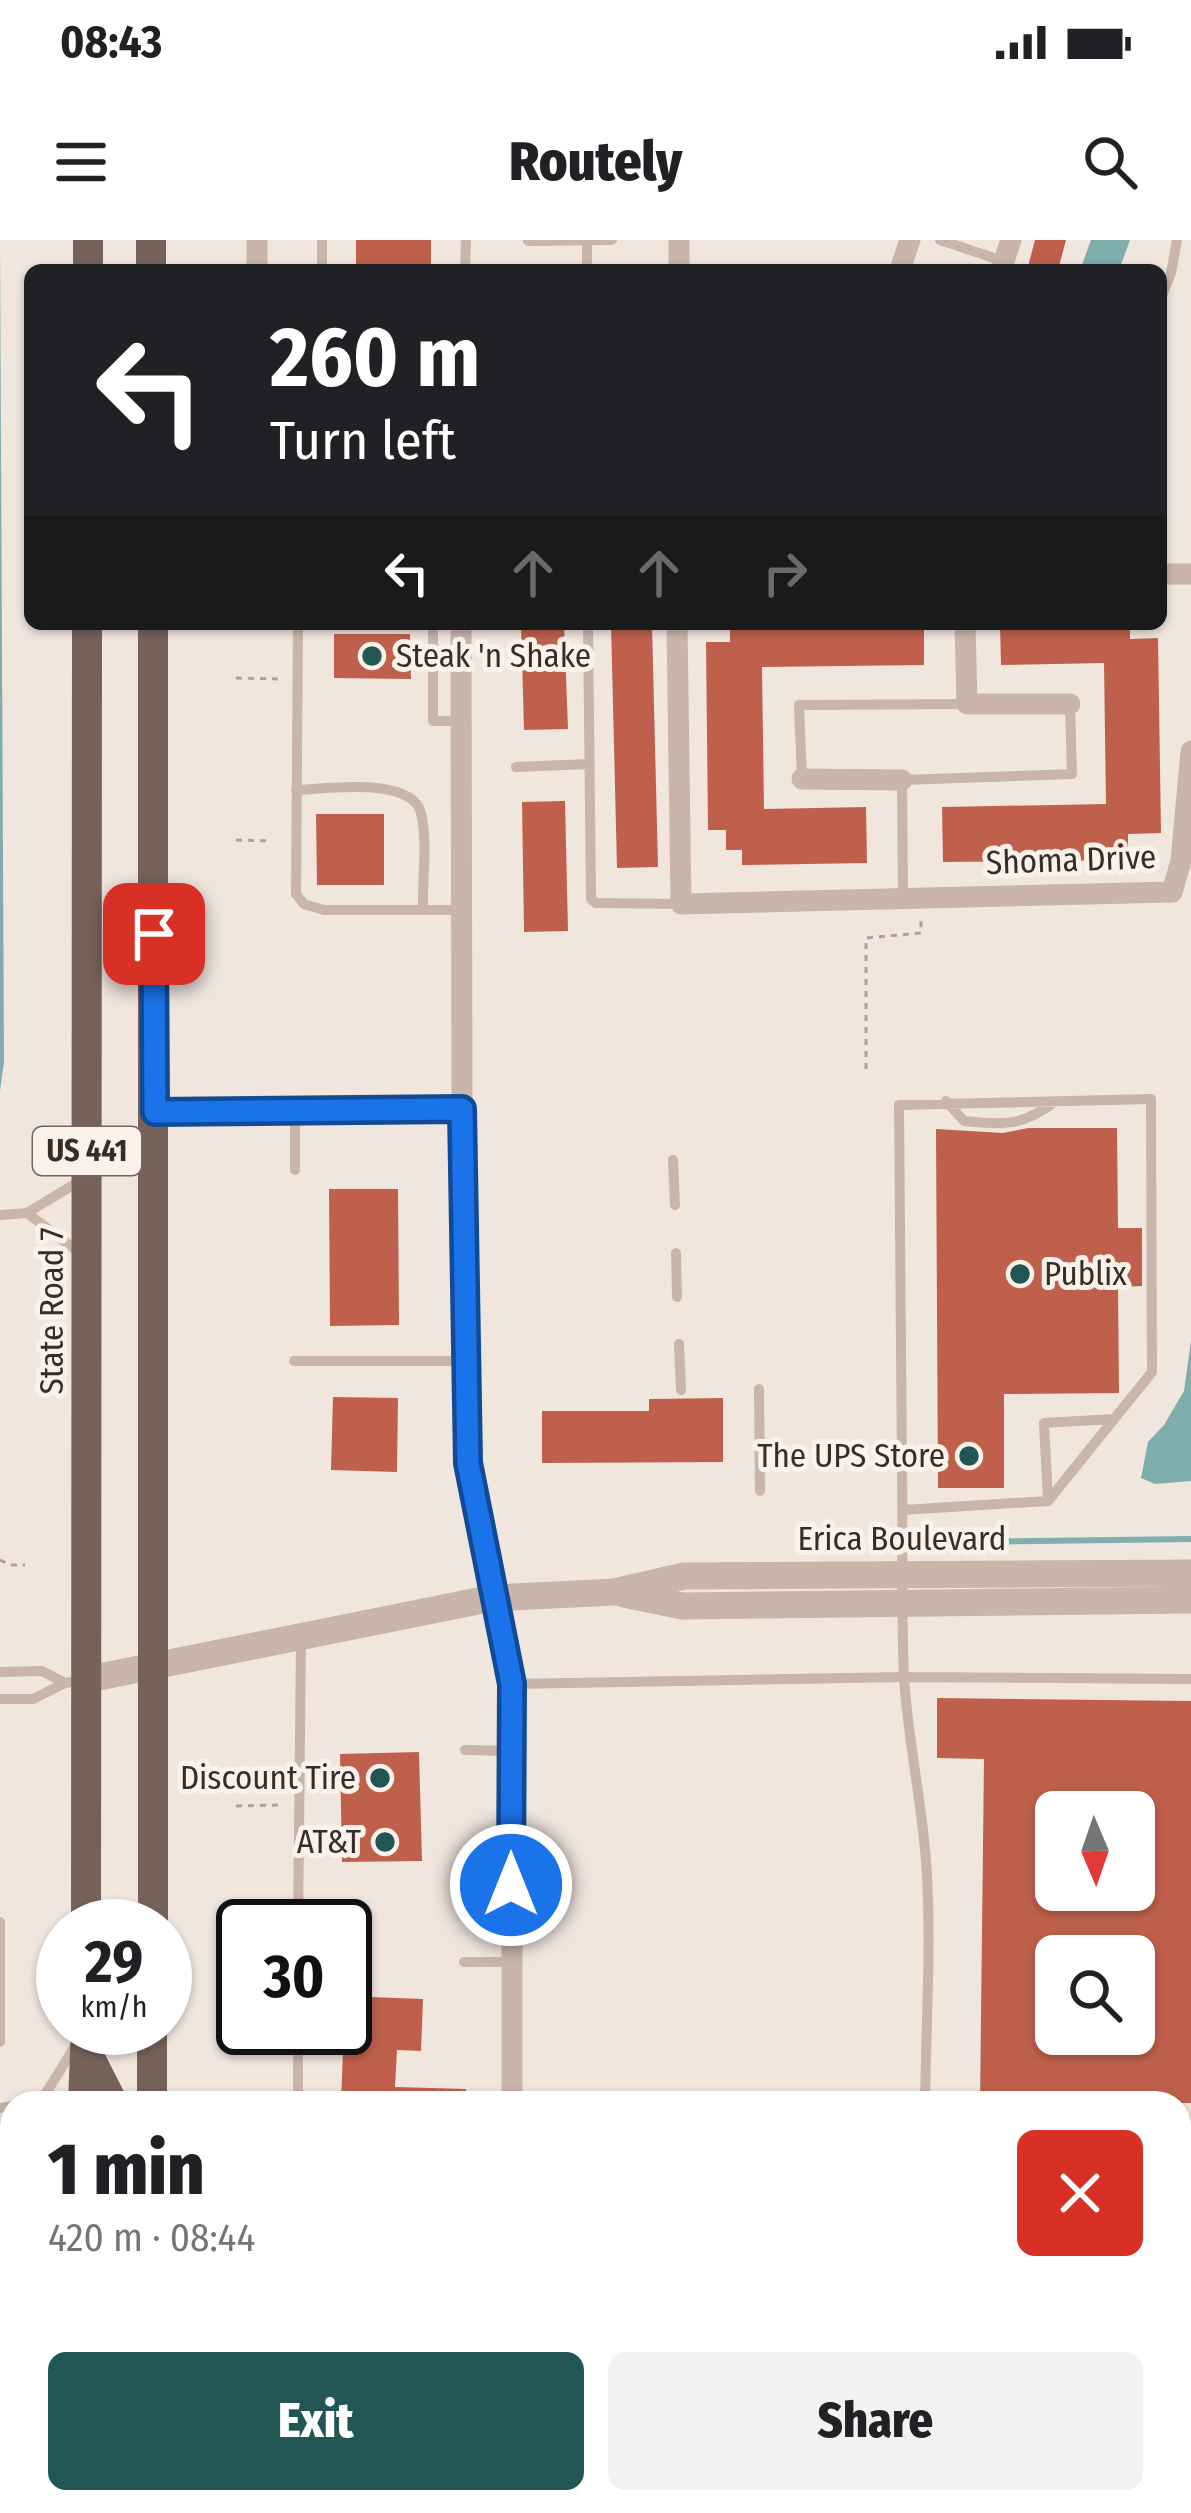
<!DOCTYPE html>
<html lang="en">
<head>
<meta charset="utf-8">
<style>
	:root { --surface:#fff; --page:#f2f2f2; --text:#202124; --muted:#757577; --accent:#215655 }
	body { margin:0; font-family:"Fira Sans Condensed",sans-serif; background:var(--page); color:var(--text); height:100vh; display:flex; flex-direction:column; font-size:45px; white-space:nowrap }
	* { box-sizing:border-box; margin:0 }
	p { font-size:39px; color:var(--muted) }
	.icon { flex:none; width:66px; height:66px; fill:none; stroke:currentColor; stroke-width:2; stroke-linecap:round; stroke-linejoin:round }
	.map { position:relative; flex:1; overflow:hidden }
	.drawer { position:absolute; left:0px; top:1851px; width:1191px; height:423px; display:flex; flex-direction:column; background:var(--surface); border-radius:36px 36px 0 0; box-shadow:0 3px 9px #0004 }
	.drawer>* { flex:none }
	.guide { position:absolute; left:24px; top:24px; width:1143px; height:366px; border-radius:18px; box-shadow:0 3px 9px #0004; background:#202124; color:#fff; overflow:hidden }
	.needle { width:78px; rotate:178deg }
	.tools { position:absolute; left:1035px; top:1551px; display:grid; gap:24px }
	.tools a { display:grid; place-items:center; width:120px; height:120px; border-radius:18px; background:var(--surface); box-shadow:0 3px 9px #0004; font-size:60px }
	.speed { position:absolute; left:36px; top:1659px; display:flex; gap:24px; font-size:60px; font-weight:700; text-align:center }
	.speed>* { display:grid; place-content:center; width:156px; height:156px; border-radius:50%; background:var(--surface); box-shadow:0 3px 9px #0004; line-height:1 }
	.speed small { font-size:30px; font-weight:400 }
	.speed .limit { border:6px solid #111; border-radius:18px; background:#fff; color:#111 }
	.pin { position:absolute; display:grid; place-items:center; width:102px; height:102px; color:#fff; margin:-51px; border-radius:24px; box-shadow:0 6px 18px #0006 }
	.me { position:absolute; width:132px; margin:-66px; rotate:0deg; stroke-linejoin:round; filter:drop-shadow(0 0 9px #0008) }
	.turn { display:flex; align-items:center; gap:42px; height:252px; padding:0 48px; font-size:54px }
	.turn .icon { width:156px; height:156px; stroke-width:2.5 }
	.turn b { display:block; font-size:84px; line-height:102px }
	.lanes { display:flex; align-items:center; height:114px; padding:0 48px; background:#0003; justify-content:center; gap:60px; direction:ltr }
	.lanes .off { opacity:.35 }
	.round { display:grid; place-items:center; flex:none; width:126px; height:126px; border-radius:18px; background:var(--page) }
	.headline { display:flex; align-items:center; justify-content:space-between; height:204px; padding:0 48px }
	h1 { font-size:72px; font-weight:800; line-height:90px }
	.cta { display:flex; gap:24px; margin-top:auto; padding:24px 48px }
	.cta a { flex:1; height:138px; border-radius:18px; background:var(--accent); color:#fff; font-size:48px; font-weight:800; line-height:138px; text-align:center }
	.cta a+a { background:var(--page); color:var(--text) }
	.status { display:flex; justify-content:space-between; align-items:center; height:84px; padding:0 60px; background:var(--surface); direction:ltr }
	.status svg { height:33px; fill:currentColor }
	header { display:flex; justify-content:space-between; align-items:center; height:156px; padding:0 48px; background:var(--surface); font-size:54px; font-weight:800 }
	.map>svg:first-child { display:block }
	.green { fill:#b7bf9e }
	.water { fill:#7eadab }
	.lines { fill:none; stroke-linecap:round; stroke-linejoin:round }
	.stream { stroke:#7eadab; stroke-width:6 }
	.building { fill:#bf604d; fill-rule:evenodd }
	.path { stroke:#b49f94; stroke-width:3; stroke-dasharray:6 6; stroke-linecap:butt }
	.service { stroke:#c9b5aa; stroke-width:10 }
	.minor { stroke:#c9b5aa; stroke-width:21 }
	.tertiary { stroke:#c9b5aa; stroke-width:27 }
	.primary { stroke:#77625b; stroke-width:30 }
	.route-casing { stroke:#114b97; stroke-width:30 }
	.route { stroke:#1a73e8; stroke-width:21 }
	.poi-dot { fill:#215655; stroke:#f9f1ea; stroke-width:4.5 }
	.labels { text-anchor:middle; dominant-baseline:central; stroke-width:10; stroke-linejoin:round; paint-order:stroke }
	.shield { fill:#f9f1ea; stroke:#706763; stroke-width:3 }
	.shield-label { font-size:30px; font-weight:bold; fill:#362c29 }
	.poi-label { font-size:33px; fill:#362c29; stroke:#f9f1ea; text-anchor:end }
	.street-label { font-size:33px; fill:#362c29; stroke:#f9f1ea }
</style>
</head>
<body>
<div class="status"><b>08:43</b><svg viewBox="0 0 49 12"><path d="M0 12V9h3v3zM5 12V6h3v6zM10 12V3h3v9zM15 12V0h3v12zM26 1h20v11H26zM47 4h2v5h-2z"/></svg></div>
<header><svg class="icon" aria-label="menu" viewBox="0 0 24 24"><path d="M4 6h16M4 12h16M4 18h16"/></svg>Routely<svg class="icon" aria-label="search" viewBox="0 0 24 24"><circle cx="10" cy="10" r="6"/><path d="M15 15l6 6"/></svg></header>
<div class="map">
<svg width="1191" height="2273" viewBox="0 0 1191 2273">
	<rect width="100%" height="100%" fill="#f1e6de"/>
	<!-- green -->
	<path class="green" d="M1179,2147H1191V2273H1088L1084,2262H1179Z
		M677,2262H961L970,2273H678Z"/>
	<!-- water -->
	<path class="water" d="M0,0L4,822L0,851Z
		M1091,0H1130L1119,30H1080Z
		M1191,1101V1241L1155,1244L1141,1238L1148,1202L1164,1185L1184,1151Z"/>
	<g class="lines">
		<!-- stream -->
		<path class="stream" d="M951,1302L1191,1299"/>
	</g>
	<!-- building -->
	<path class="building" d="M356,0H431V30H356Z
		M1035,0H1066L1058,30H1027Z
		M521,384H564L568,489L524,490Z
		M611,384H652L658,627L617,628Z
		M730,384H924V425L762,427L764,569L866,567L867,623L742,625V610H726V590H708L706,402H730Z
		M1000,384H1130V399L1158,398L1161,593L1128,594V620L943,622L942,567L1106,564L1104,423L1001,425Z
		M334,394H410L411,439L334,438Z
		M565,561L568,691L524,692L522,562Z
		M316,574H384V645H317Z
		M1028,888H1117L1118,988H1142V1046L1118,1047L1119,1153L1004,1154V1248H938L936,889L1003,893Z
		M329,949H398L399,1085L330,1086Z
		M333,1157L398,1158L397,1232L331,1230Z
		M723,1158V1222L542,1223V1171H649V1159Z
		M937,1458L1191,1461V1863H980L984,1519L937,1518ZM1056,1572H1134V1650H1056ZM1056,1716H1134V1794H1056Z
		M419,1512L422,1621L342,1622L340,1514Z
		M345,1756L423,1759L421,1811L397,1810L395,1847L466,1849V1863H341Z"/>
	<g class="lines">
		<!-- path -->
		<path class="path" d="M236,438L281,439
			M236,600L272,601
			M866,829V698L921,693V677
			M0,1320L10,1325H25
			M236,1566L282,1565"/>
		<!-- service -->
		<path class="service" d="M322,0V30
			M587,0V30
			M940,0L1003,21
			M528,1L612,0
			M465,30L466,0
			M1161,58L1171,33L1177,0
			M298,384L296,654L304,664L324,670H462
			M433,384V481H461
			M588,384L591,659L596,663L681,664
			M516,527L589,524
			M802,539L799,465L967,464
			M296,550C326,549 412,536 421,573C428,602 422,640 423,670
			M903,658L902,540L1072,534L1070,464
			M946,861L964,881C1006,885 1023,886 1056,861
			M159,872L462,869L468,1224L493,1355
			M673,920L675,965
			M295,930V871
			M27,973L81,1014
			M0,975L27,973L83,939
			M676,1013L677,1057
			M679,1104L681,1150
			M294,1121H466
			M759,1149L760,1251
			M1048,1260L1044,1183L1113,1179
			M903,1270L1048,1261L1152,1132L1151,859L899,865C900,986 901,1107 902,1228C903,1298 901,1368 904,1437C908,1504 924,1570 927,1636C931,1711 926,1788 925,1863
			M0,1432L42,1431L65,1443
			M512,1444L904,1437L1191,1439
			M0,1459H33L65,1443L83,1440
			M465,1510L511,1511
			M464,1655H511
			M298,1686L301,1401
			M464,1722H511
			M0,1802V1682
			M29,1863L41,1861L74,1808
			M298,1863V1788
			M0,1868L12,1866
			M1179,2059H1191
			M646,2262L647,2273
			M1012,2262L1023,2273"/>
		<!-- minor -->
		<path class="minor" d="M257,0V30
			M679,30V0
			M900,30L910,0
			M1001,30L1011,0
			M1161,334H1191
			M461,384L462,869
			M677,384L681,664L1172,652L1181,621L1191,511
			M965,384L967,464H1070
			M802,539L902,540
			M493,1358L512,1444V1863
			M1179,2091H1191"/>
		<!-- tertiary -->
		<path class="tertiary" d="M624,1354L682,1366L1191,1360
			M89,1439L493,1358L614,1352L684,1336L1191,1333"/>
		<!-- primary -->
		<path class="primary" d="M151,0V30
			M88,30V0
			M153,384V1686
			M86,1686L87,384
			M152,1788V1863
			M87,1812L113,1863
			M83,1863L86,1788
			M86,2262V2273
			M153,2273L154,2262"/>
	</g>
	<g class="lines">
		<defs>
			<path id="route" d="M154,694L155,872L462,869L468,1223L512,1444L511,1645"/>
		</defs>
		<!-- route casing -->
		<use href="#route" class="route-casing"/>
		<!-- route -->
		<use href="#route" class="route"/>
	</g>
	<!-- markers -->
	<g class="poi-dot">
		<circle cx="372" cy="416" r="12"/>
		<circle cx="1020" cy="1034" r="12"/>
		<circle cx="969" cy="1216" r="12"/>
		<circle cx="380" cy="1538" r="12"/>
		<circle cx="385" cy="1602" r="12"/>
	</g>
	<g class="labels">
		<!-- shield labels -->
		<rect class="shield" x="33" y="887" width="108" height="48" rx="9"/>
		<g class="shield-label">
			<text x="87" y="911">US 441</text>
		</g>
		<!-- poi labels -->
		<g class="poi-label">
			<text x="396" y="416" text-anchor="start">Steak 'n Shake</text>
			<text x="1044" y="1034" text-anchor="start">Publix</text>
			<text x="945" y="1216">The UPS Store</text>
			<text x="356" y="1538">Discount Tire</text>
			<text x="361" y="1602">AT&amp;T</text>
		</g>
		<!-- street labels -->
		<g class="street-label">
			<text transform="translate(1071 620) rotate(-2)">Shoma Drive</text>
			<text transform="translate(52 1071) rotate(-90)">State Road 7</text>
			<text x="902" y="1299">Erica Boulevard</text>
		</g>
	</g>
</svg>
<div class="tools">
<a><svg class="needle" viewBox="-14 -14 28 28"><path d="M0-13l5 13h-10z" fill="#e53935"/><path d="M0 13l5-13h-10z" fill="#757577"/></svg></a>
<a><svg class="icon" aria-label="search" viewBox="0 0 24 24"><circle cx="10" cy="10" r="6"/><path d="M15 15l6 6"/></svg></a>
</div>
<div class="speed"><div>29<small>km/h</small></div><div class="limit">30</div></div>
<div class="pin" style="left:154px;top:694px;background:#d93025"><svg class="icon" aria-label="arrive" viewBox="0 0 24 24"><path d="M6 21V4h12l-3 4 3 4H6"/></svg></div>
<svg class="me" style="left:511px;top:1645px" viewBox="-20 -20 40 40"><circle r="17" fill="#1a73e8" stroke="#fff" stroke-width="3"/><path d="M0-11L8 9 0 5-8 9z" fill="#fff"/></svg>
<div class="guide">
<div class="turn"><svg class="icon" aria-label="left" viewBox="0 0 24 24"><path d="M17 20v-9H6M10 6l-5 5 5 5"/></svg><div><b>260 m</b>Turn left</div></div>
<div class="lanes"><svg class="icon" aria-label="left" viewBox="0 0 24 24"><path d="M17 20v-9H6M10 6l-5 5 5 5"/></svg><svg class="icon off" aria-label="ahead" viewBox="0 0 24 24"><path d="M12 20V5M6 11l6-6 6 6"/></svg><svg class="icon off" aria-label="ahead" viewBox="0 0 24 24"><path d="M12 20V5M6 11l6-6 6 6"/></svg><svg class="icon off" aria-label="right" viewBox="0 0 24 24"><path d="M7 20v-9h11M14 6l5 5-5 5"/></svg></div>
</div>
<section class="drawer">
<div class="headline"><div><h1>1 min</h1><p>420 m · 08:44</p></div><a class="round" style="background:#d93025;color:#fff"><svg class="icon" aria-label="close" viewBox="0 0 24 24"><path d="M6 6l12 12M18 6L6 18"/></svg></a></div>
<div class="cta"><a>Exit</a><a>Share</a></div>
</section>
</div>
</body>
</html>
